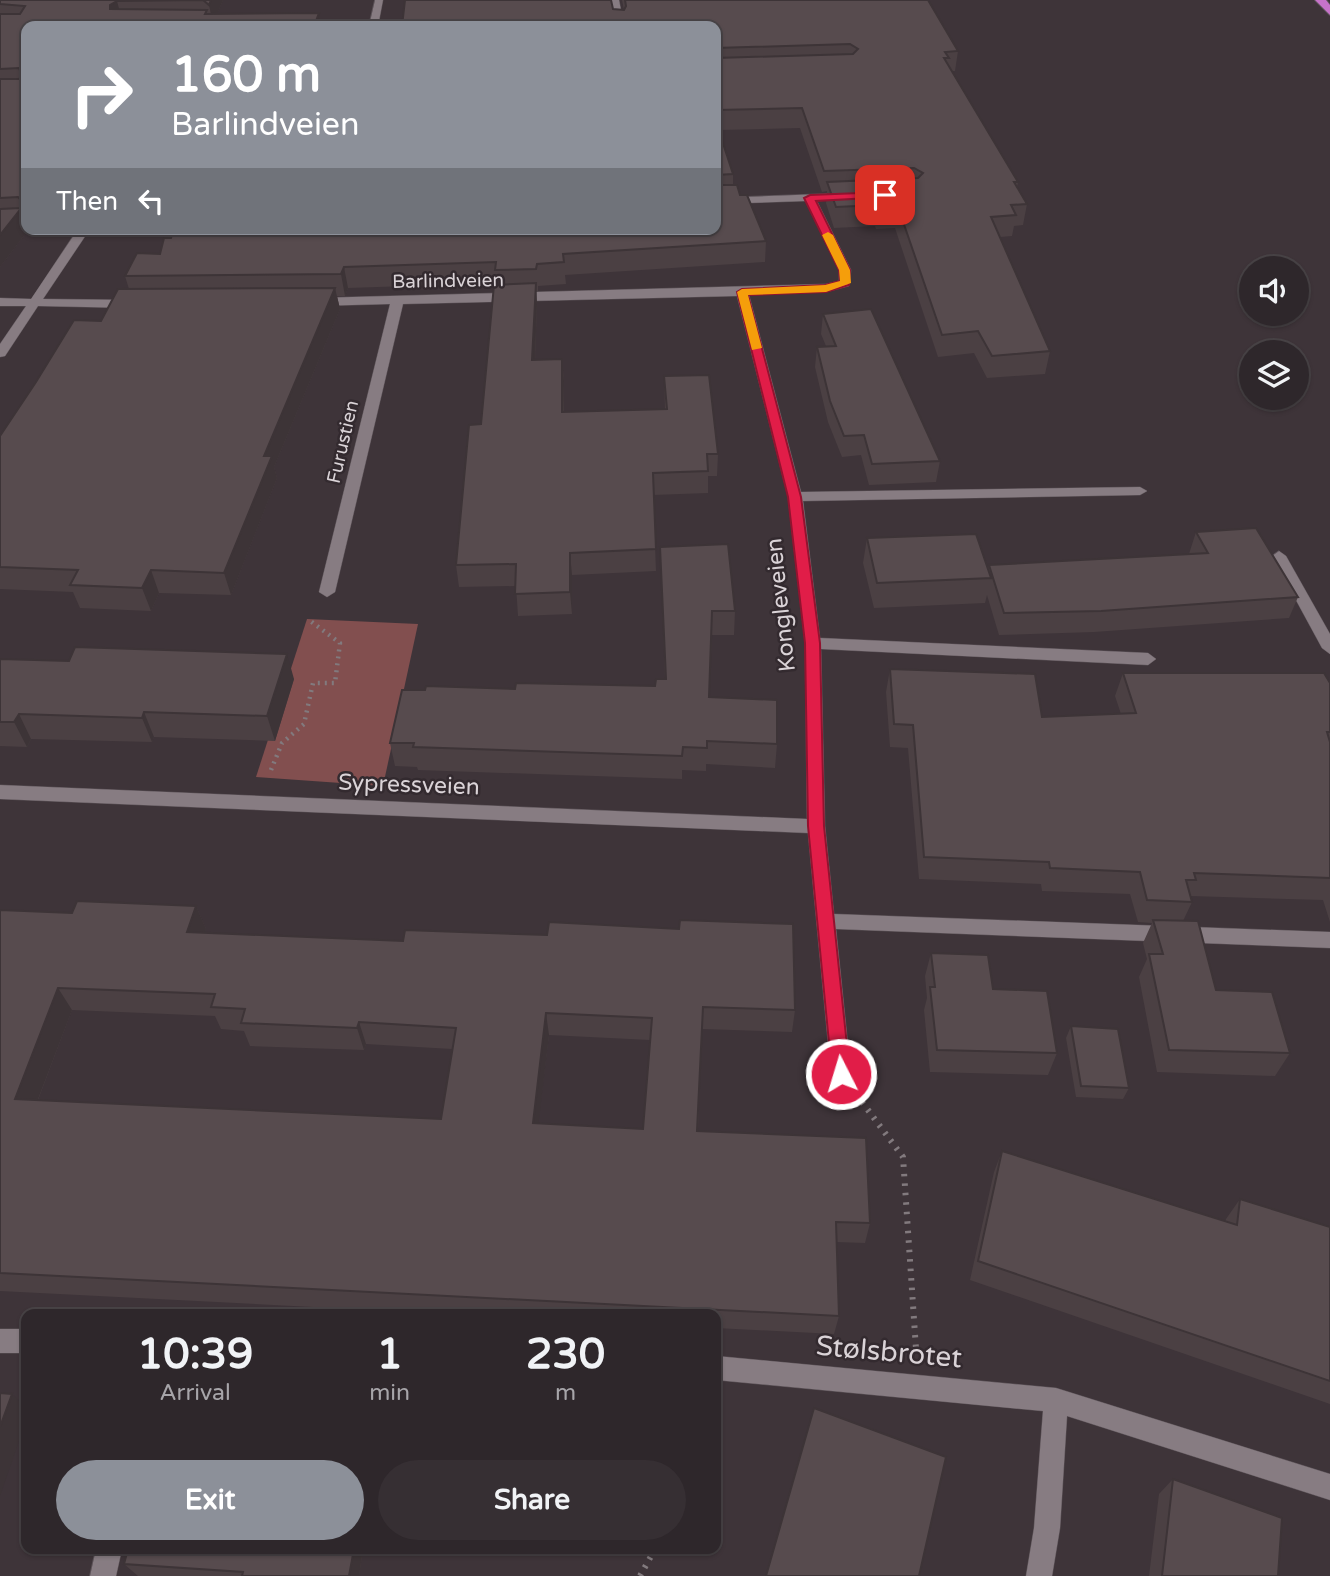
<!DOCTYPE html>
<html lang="en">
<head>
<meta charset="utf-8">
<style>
	:root { --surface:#2e272b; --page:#362f33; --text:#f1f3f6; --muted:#a7a5a9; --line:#494447; --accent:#8c9099 }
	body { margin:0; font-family:"Varela Round",sans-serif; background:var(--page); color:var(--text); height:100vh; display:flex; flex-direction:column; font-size:26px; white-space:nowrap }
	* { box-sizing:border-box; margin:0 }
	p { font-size:23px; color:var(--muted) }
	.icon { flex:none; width:38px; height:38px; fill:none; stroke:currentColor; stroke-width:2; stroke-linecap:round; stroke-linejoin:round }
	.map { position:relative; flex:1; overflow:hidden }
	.details { position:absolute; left:21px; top:1309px; width:700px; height:245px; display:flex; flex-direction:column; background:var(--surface); border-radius:14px; box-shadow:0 2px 5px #0004,0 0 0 2px var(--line) }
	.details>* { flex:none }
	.top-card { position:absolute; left:21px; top:21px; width:700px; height:214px; border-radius:14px; box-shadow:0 2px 5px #0004,0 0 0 2px var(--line); background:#8c9099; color:#fff; overflow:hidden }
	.controls { position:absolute; left:1239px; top:256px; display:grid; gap:14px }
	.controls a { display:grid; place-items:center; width:70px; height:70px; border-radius:50%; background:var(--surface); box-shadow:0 2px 5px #0004,0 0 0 2px var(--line); font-size:35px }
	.pin { position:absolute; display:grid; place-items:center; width:60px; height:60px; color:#fff; margin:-30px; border-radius:14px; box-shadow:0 4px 10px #0006 }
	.me { position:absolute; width:77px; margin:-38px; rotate:355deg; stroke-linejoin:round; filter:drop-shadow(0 0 5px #0008) }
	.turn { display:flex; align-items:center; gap:24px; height:147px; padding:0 35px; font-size:32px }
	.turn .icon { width:91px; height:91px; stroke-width:2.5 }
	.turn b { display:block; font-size:49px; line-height:60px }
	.then { display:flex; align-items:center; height:66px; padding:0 35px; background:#0003; gap:14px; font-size:26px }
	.eta { display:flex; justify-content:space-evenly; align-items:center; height:119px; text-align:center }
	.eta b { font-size:42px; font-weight:700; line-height:49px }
	.button { display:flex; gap:14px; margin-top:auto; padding:14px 35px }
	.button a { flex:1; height:80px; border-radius:42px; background:var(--accent); color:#fff; font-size:28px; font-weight:700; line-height:80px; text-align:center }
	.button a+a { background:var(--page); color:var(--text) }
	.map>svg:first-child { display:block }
	.green { fill:#824f4f }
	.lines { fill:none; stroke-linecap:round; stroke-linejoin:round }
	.minor-casing { stroke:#5b5257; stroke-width:1 }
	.highway-casing { stroke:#5b5257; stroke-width:2 }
	.path-far1 { stroke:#827a7e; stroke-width:4.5; stroke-dasharray:2 5; stroke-linecap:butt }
	.path { stroke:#827a7e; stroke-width:6; stroke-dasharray:2.5 7; stroke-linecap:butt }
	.minor { fill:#877c82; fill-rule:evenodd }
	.highway { fill:#c673c9; fill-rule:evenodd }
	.wall { fill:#4b4043; fill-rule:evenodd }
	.shaded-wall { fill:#3d3437 }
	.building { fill:#574b4e; stroke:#3d3437; stroke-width:2; fill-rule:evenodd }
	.route { fill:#e11d48; stroke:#92132f; stroke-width:2 }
	.slow { fill:#f59e0b }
	.labels { text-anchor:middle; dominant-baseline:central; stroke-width:5; stroke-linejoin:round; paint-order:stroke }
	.far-street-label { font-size:19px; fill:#dad3d7; stroke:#332a2f }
	.street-label { font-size:23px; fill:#dad3d7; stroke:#332a2f }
	.near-street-label { font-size:28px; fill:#dad3d7; stroke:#332a2f }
</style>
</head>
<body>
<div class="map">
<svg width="1330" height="1576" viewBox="0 0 1330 1576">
	<rect width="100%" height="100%" fill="#3e3439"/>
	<!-- green -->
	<path class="green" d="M307,619L418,624L383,786L256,777Z"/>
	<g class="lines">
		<defs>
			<path id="minor" d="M375,0H383L378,26H369Z
				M611,0H619L624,26H615Z
				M849,193L853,194V198L817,201L851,270L849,286L826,292L749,295L801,492L1140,487L1147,491L1140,495L803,501L820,638L1148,653L1156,659L1148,665L821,649L825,826L834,914L1330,932V948L836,929L851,1074L848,1080L841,1083L834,1080L831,1074L808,833L0,799V785L807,819L805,643L788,497L737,296L403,304L335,592L327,597L319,592L390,304L315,306L309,302L315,298L826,284L839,281V270L806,201L716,204V198Z
				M78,229H90L43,299L133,300L139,304L133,308L38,306L5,356L0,357V344L26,306H0V298L31,299Z
				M1279,551L1286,556L1330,634V654L1322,648L1272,556Z
				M0,1329H26V1353H0Z
				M716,1356L1056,1388L1330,1474V1500L1067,1416L1060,1528L1052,1576H1026L1034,1528L1043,1411L716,1380Z
				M96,1549H122L116,1576H90Z"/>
			<path id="highway" d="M1315,0H1326L1330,5V15Z"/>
		</defs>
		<!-- minor casing -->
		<use href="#minor" class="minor-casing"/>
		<!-- highway casing -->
		<use href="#highway" class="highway-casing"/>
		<!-- path-far1 -->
		<path class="path-far1" d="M271,770L282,743L304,724L313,683H335L340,643L309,620"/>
		<!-- path -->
		<path class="path" d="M862,1102L903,1157L916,1349
			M640,1576L655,1549"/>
		<!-- minor -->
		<use href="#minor" class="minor"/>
		<!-- highway -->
		<use href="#highway" class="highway"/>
	</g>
	<!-- wall -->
	<path class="wall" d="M0,0H223L217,14L26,26L29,229L0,267Z
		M622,0H928L958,51L955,71H951L1018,182L1017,187L1027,204L1023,225L1014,226L1012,236L1000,237L1050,351L1045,374L987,378L974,353L938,357L895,228L876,229L875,226L834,228L826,203L827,191L822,192L800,128L719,130L733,174V185L740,195L766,241L765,262L565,275L566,284L538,286V291H536L537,305L535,360L562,359L564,381V412L665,409L664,376L718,454L717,476H708V493L653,495L656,571L572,575V614L518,616L516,586L459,587L456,565L481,424L496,283L348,288L345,296H337L340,309L274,467L277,478L231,595L159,593L151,611L80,608L73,592L0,589V436L129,289L125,276L160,254L171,238L716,229V26L613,9L624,10Z
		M823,314L940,461L936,482L869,485L861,455L842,457L828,422L815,367L817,347L826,346L821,334Z
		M1196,532L1298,597L1289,618L1094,632L999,635L987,595L985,603L874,608L863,563L867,538L988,569L989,565L1189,554Z
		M660,547L735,611L734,635H712L709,697L777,744L775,768L706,764V771L682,770V779L418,770L417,767L395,766L390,743L425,690L655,686L665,679Z
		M0,659L294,679L275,741L154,737L152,742L31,739L27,747L0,746Z
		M890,669L1042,717L1121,714L1115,696L1123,673L1330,683V922L1323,900L1190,896L1192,902L1183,921L1216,990L1290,1053L1275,1076L1157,1072L1139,977L1147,959L1143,943L1152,923L1138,922L1130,894L1042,891L1041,884L919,879L908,748L890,747L886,692Z
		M196,906L206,929L204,933L795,1010L792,1032L702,1029L698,1131L870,1223L865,1243L836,1242L839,1316L834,1334L716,1328V1314H450L0,1291V910L72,913ZM72,1010L215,1016L221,1029L244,1031L250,1046L364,1050L366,1044L452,1049L441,1119L38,1100ZM549,1035L650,1040L643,1129L538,1123Z
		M931,953L993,989L1057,1053L1048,1075L930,1072L924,1010L927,998L925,976Z
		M1071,1026L1129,1088L1123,1099L1076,1097L1066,1038Z
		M1002,1151L1225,1222L1226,1219L1240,1199L1330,1227V1404L970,1280L994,1172Z
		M1173,1479L1278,1576H1149L1159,1494Z
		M128,1549H363L359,1576H138L124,1564Z"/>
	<!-- shaded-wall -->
	<path class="shaded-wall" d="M211,0H223L213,24L209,5Z
		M117,1L122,20L110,9V5Z
		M319,13L321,26H314Z
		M26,202V229H29L0,267V235Z
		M344,267L348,288L345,296L341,274Z
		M536,283L537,305L534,382L532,360Z
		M335,288L340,309L274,467L277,478L231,595L224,573L264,456Z
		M562,359L564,381L563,434L562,412Z
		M570,553L572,575V614L570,592Z
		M151,570L159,593L151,611L142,588Z
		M287,654L294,679L275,741L267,716Z
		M144,712L154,737L152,742L142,718Z
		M19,714L31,739L27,747L14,722Z
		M196,906L206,929L197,955L187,932Z
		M58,988L72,1010L30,1120L15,1099Z
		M546,1013L549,1035L536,1144L533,1123Z
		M359,1022L366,1044L364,1050L357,1028Z
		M12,1394L26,1407V1421L0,1496V1427Z
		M354,1549H363L359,1576H349Z"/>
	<!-- building -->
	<path class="building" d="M0,0H211L209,5L203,0L117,1L110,5V9L207,10L205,14L319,13L314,26H26V202L0,235V209L20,208L21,200L18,197L0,198V79H19L22,76L19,68L0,69V14H20L25,6L0,4Z
		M405,0H611L613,9L624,10L626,6L625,0H928L958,51L945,52L949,58H944L1018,182H1014L1027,204L1011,205L1016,215L991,217L1050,351L992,356L978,331L942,335L898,207L879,208L878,205L836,207L827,182L918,178L923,173L914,168L824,171L802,108L716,110V58L853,54L858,49L850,44L716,48V52V26H402Z
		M716,122L733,174L716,175Z
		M716,185H737L740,195H747L766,241L563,254L564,262L537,264L536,269L495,270L496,262L344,267L341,274L125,276L137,253L160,254L164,238H171L174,229H716Z
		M536,283L532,360L562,359V412L667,409L664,376L709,375L718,454H707L708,471L653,473L656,549L570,553V592L515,594L516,564L456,565L469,425L481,424L494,285Z
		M335,288L264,456H272L224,573L151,570L142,588L70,585L78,570L0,567V436L36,382L74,320L101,321L118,289Z
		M871,309L940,461L872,464L864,435L844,436L830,401L817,347L836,346L823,314Z
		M1256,528L1298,597L1101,611L1004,613L989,565L1208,553L1196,532Z
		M976,534L991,578L877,583L867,538Z
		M728,544L735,611H712L709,697L777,700V744L707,741V748L683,747L682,756L413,747L414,743H390L402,690H425L426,686L515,689L516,683L655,686L656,679H666L660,547Z
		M75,647L287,654L267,716L144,712L142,718L19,714L14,722H0V659L69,661Z
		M890,669L1035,674L1042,717L1136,713L1123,673H1324L1330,683V732H1327L1330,742V878L1194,873L1196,880H1186L1192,902L1147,900L1140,872L1050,868L1049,862L924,857L913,725L894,724Z
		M77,901L196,906L187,932L403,941L405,930L547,935L549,922L679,929L680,920L793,924L795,1010L703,1007L697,1131L866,1138L870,1223L836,1222L839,1316L0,1273V910L72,913ZM58,988L215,994L211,1007L245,1009L241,1023L357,1028L359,1022L456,1028L441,1119L15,1099ZM546,1013L652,1018L643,1129L533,1123Z
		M1153,920L1198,921L1216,990L1272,992L1290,1053L1169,1050L1149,954H1163Z
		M931,953L988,955L993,989L1047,991L1057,1053L937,1050L930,987H935Z
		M1071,1026L1118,1029L1129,1088L1081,1086Z
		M1002,1151L1237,1225L1240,1199L1330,1227V1381L978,1261Z
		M0,1393L12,1394L0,1427Z
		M814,1408L946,1457L919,1576H766Z
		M1173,1479L1282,1518L1278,1576H1162Z
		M128,1549H354L349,1576H242L243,1572L124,1564Z"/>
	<!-- route -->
	<path class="route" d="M885,192L889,193V197L816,201L850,270L849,285L826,292L748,295L801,497L820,643L824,826L850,1074L847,1080L841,1082L834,1080L832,1074L808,826L805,643L788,497L737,292L742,289L825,285L840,281L839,270L804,198L810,195Z"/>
	<!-- slow -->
	<path class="slow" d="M828,232L833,235L850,270L851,283L826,292L748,295L762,348L752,350L737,292L742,289L825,285L840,281L839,270L822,235Z"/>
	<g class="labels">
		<!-- far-street labels -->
		<g class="far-street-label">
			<text transform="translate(448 281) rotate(-1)">Barlindveien</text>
			<text transform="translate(343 442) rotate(-77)">Furustien</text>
		</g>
		<!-- street labels -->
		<g class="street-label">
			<text transform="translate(781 605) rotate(-96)">Kongleveien</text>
			<text transform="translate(409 785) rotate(2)">Sypressveien</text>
		</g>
		<!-- near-street labels -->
		<g class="near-street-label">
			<text transform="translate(889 1352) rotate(5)">Stølsbrotet</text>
		</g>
	</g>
</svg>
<div class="controls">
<a><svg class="icon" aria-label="sound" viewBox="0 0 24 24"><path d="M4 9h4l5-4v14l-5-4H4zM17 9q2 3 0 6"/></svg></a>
<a><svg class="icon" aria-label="layers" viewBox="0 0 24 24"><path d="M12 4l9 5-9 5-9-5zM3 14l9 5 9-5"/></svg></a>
</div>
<div class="pin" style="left:885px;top:195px;background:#d93025"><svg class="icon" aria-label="arrive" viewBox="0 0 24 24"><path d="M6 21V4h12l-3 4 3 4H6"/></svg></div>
<svg class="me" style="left:841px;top:1074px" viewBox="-20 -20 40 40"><circle r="17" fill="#e11d48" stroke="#fff" stroke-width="3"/><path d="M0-11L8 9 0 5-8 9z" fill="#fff"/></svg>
<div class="top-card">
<div class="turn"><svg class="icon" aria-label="right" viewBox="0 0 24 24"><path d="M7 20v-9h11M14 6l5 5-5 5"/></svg><div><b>160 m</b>Barlindveien</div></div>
<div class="then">Then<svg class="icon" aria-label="left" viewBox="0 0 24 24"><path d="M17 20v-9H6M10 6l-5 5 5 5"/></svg></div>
</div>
<section class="details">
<div class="eta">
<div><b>10:39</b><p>Arrival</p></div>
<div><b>1</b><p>min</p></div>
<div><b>230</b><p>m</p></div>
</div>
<div class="button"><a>Exit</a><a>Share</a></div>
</section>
</div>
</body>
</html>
